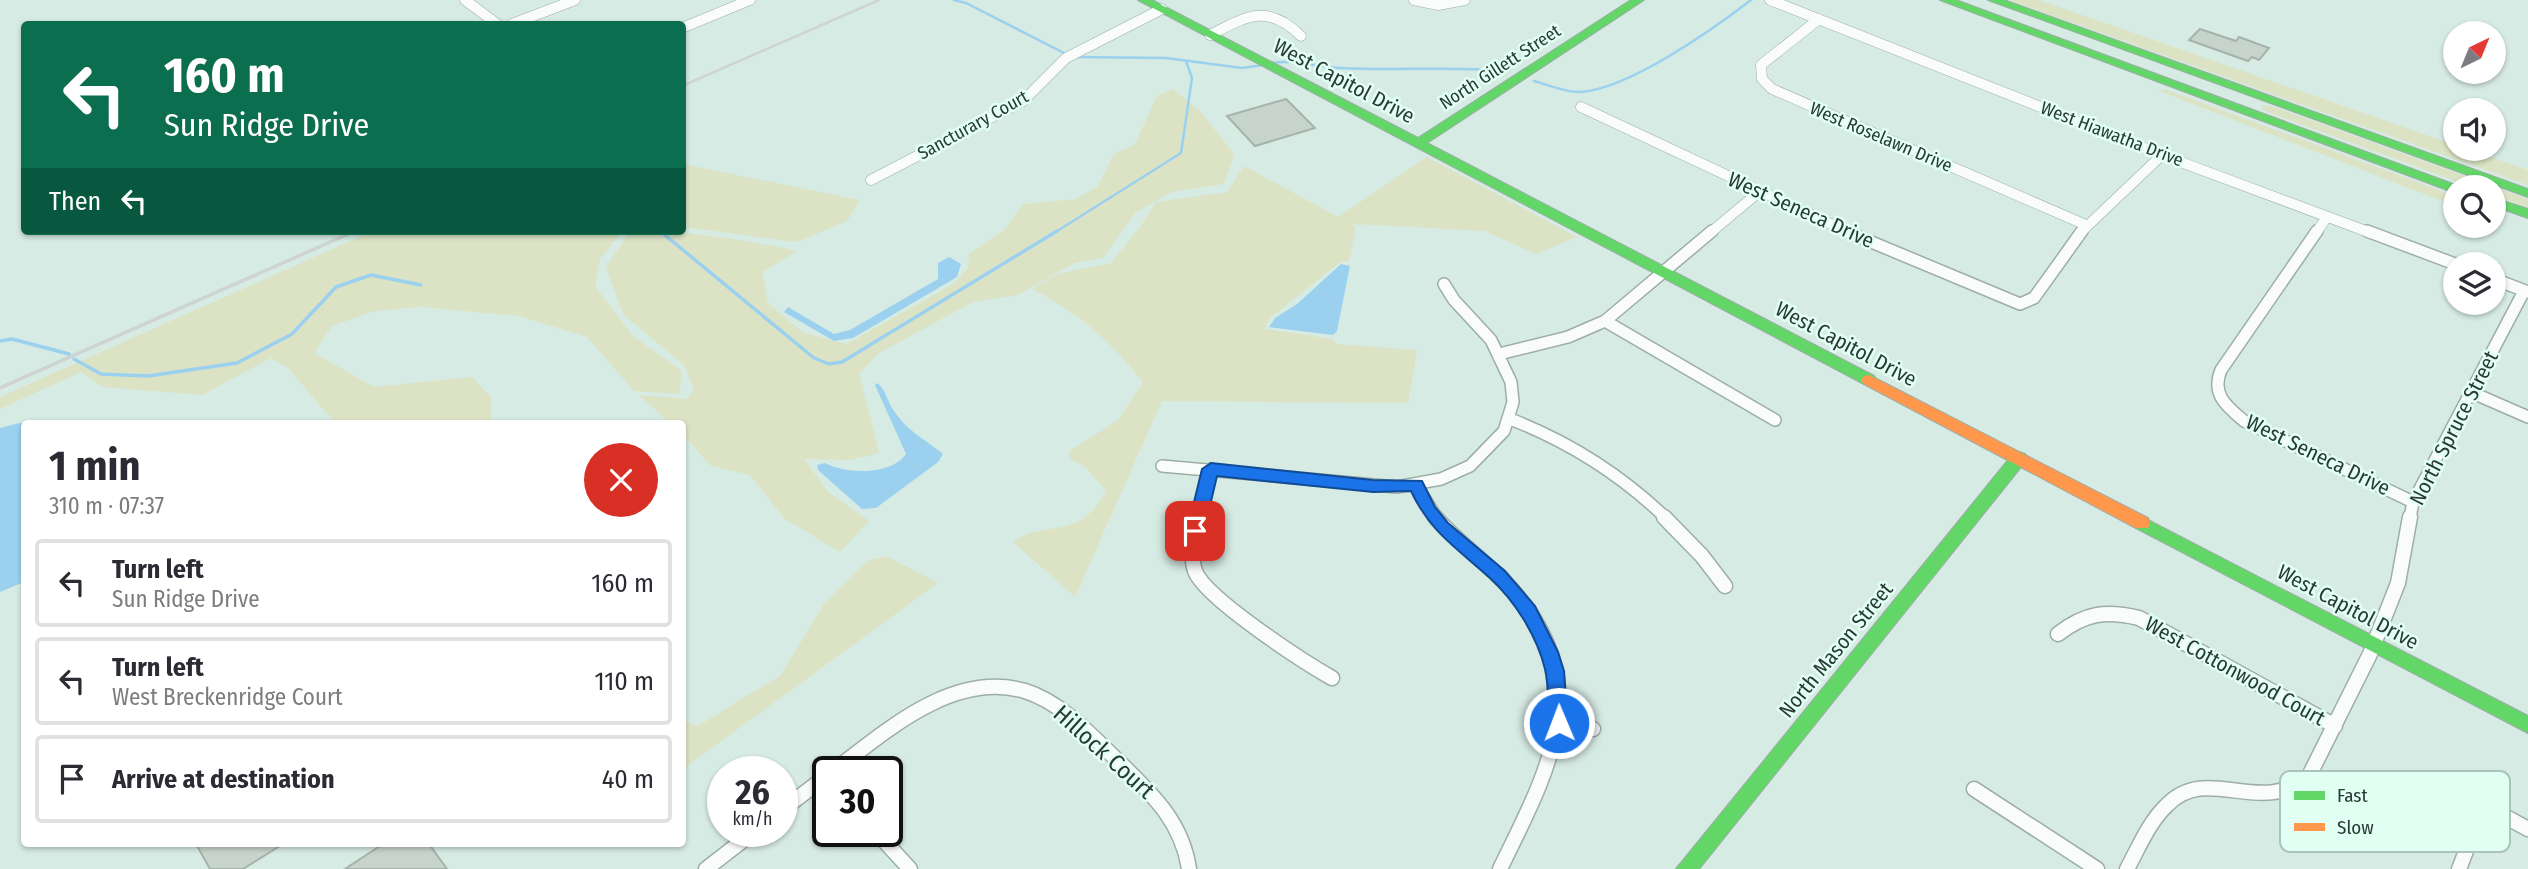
<!DOCTYPE html>
<html lang="en">
<head>
<meta charset="utf-8">
<style>
	:root { --surface:#fff; --page:#f7f7f7; --text:#2b2b33; --muted:#7c7c81; --line:#e1e1e2 }
	body { margin:0; font-family:"Fira Sans Condensed",sans-serif; background:var(--page); color:var(--text); height:100vh; display:flex; flex-direction:column; font-size:26px; white-space:nowrap }
	* { box-sizing:border-box; margin:0 }
	p { font-size:23px; color:var(--muted) }
	.icon { flex:none; width:38px; height:38px; fill:none; stroke:currentColor; stroke-width:2; stroke-linecap:round; stroke-linejoin:round }
	.map { position:relative; flex:1; overflow:hidden }
	.drawer { position:absolute; left:21px; top:420px; width:665px; height:427px; display:flex; flex-direction:column; background:var(--surface); border-radius:7px; box-shadow:0 2px 5px #0004 }
	.drawer>* { flex:none }
	.banner { position:absolute; left:21px; top:21px; width:665px; height:214px; border-radius:7px; box-shadow:0 2px 5px #0004; background:#0b6e4f; color:#fff; overflow:hidden }
	.needle { width:46px; rotate:43deg }
	.buttons { position:absolute; left:2443px; top:21px; display:grid; gap:14px }
	.buttons a { display:grid; place-items:center; width:63px; height:63px; border-radius:50%; background:var(--surface); box-shadow:0 2px 5px #0004; font-size:35px }
	.speed { position:absolute; left:707px; top:756px; display:flex; gap:14px; font-size:35px; font-weight:700; text-align:center }
	.speed>* { display:grid; place-content:center; width:91px; height:91px; border-radius:50%; background:var(--surface); box-shadow:0 2px 5px #0004; line-height:1 }
	.speed small { font-size:18px; font-weight:400 }
	.speed .limit { border:4px solid #111; border-radius:10px; background:#fff; color:#111 }
	.pin { position:absolute; display:grid; place-items:center; width:60px; height:60px; color:#fff; margin:-30px; border-radius:14px; box-shadow:0 4px 10px #0006 }
	.me { position:absolute; width:77px; margin:-38px; rotate:359deg; stroke-linejoin:round; filter:drop-shadow(0 0 5px #0008) }
	.turn { display:flex; align-items:center; gap:24px; height:147px; padding:0 28px; font-size:32px }
	.turn .icon { width:91px; height:91px; stroke-width:2.5 }
	.turn b { display:block; font-size:49px; line-height:60px }
	.then { display:flex; align-items:center; height:66px; padding:0 28px; background:#0003; gap:14px; font-size:26px }
	.round { display:grid; place-items:center; flex:none; width:74px; height:74px; border-radius:37px; background:var(--page) }
	.summary { display:flex; align-items:center; justify-content:space-between; height:119px; padding:0 28px }
	h1 { font-size:42px; font-weight:700; line-height:52px }
	ul { padding:0; list-style:none }
	li { display:flex; align-items:center; gap:21px; height:88px; margin:0 14px 10px; padding:0 14px; border:4px solid var(--line); border-radius:7px }
	li div { flex:1 }
	li b { display:block; font-size:26px }
	li em { font-style:normal }
	.map>svg:first-child { display:block }
	.green { fill:#dce3c5 }
	.water { fill:#9bd1ee }
	.lines { fill:none; stroke-linecap:round; stroke-linejoin:round }
	.stream-far1 { stroke:#9bd1ee; stroke-width:2.5 }
	.stream { stroke:#9bd1ee; stroke-width:3.5 }
	.building { fill:#c7d4cb; stroke:#a6b3aa; stroke-width:2 }
	.street-far2-casing { stroke:#9dada7; stroke-width:11 }
	.street-far1-casing { stroke:#9dada7; stroke-width:14 }
	.street-casing { stroke:#9dada7; stroke-width:17 }
	.fast-casing { stroke:#9dada7; stroke-width:2 }
	.slow-casing { stroke:#9dada7; stroke-width:2 }
	.street-far2 { stroke:#f9fcfb; stroke-width:10 }
	.street-far1 { stroke:#f9fcfb; stroke-width:11 }
	.street { stroke:#f9fcfb; stroke-width:14 }
	.fast { fill:#63d668; fill-rule:evenodd }
	.slow { fill:#ff974d; fill-rule:evenodd }
	.rail-far1 { stroke:#ced4d1; stroke-width:2.5 }
	.rail { stroke:#ced4d1; stroke-width:3.5 }
	.route { fill:#1a73e8; stroke:#114b97; stroke-width:2 }
	.labels { text-anchor:middle; dominant-baseline:central; stroke-width:5; stroke-linejoin:round; paint-order:stroke }
	.far-street-label { font-size:18px; fill:#2a3934; stroke:#e1fff3 }
	.street-label { font-size:21px; fill:#2a3934; stroke:#e1fff3 }
	.near-street-label { font-size:24px; fill:#2a3934; stroke:#e1fff3 }
	.key { fill:#e1fff3; stroke:#aac4ba; stroke-width:2 }
	.key-label { font-size:19px; fill:#2a3934 }
</style>
</head>
<body>
<div class="map">
<svg width="2528" height="869" viewBox="0 0 2528 869">
	<rect width="100%" height="100%" fill="#d6ebe3"/>
	<!-- green -->
	<path class="green" d="M2009,0H2039L2455,145V149H2467L2528,170V185Z
		M1173,89L1200,111L1234,154L1224,184L1172,192L1135,213L1103,258L1075,263L1017,295L973,302L879,353L859,374L879,453L850,460L804,459L828,492L869,521L840,552L785,519L750,475L711,466L683,435L682,424L670,423L639,395L687,399L694,390L684,365L623,314L606,267L630,231C688,231 741,239 797,251L763,272L767,302L802,332L846,344L952,285L968,268L969,254L1005,229L1023,204L1076,199L1098,186L1114,154L1135,144L1157,96Z
		M2164,89L2455,196V206L2159,91Z
		M2262,105L2274,107L2528,199V208L2494,195V187H2472L2270,113L2262,109Z
		M1427,157L1577,237L1536,254L1485,231L1353,224L1347,221L1356,227L1349,261L1339,263L1270,318L1264,329L1333,339L1336,344L1417,350L1408,403L1162,401L1075,597L1013,542C1048,517 1079,544 1106,490L1084,466L1069,458L1070,451L1118,420L1143,382C1110,341 1080,313 1032,289L1057,274L1111,263L1140,227L1156,202L1227,192L1244,166L1338,217Z
		M683,164L860,200L847,221L797,242L683,227Z
		M373,231H623L600,259L595,286L633,336L681,370L680,394L634,391L587,337L519,316L420,307L375,311L332,326L314,353L374,387L472,377L491,397V423H335L288,368L271,358L202,395L103,387L81,372L0,409V397Z
		M886,556L938,583L683,769V721L698,726L781,675L824,604L867,561Z"/>
	<!-- water -->
	<path class="water" d="M949,257L961,264L957,277L853,338L834,341L784,312L788,307L834,334L850,330L938,279V263Z
		M1341,264L1350,266L1337,331L1333,335L1269,327L1275,318L1297,304Z
		M877,383C886,389 887,402 894,411C909,433 924,438 943,454L938,462L876,508L862,509L818,470L817,465L825,463C845,474 891,476 906,454L875,385Z
		M19,423H31L24,424V582L0,592V428Z"/>
	<g class="lines">
		<!-- stream-far1 -->
		<path class="stream-far1" d="M954,0L966,3L1066,54
			M1073,57L1166,58L1242,68L1264,65
			M1271,63C1293,59 1318,67 1341,68C1397,71 1453,66 1509,71
			M1534,81C1549,85 1566,93 1581,92C1630,88 1712,30 1751,0
			M660,231L662,233
			M1054,233L1181,153L1192,78L1186,61"/>
		<!-- stream -->
		<path class="stream" d="M660,231L814,358L829,364L842,362L1057,231
			M0,341L12,339L69,354
			M74,359L101,374L148,376L237,363L292,334L336,287L371,275L421,285"/>
	</g>
	<!-- building -->
	<path class="building" d="M2200,29L2236,41L2239,37L2269,48L2259,60L2252,57L2248,61L2189,40Z
		M1286,99L1315,128L1255,146L1227,116Z
		M196,844H283L243,869H210Z
		M383,844H429L447,869H345Z"/>
	<g class="lines">
		<defs>
			<path id="street-far2" d="M465,0L497,24
				M1414,0L1438,5L1465,0
				M1770,0L2162,155L2371,233
				M1819,19L1761,65L1762,79L1772,89L2086,225
				M512,24L575,0
				M682,28L750,0
				M1210,35C1247,16 1268,3 1301,36
				M1581,107L1850,233
				M871,180L1023,101L1066,58L1162,9
				M1710,233L1759,192
				M2080,233L2162,155
				M2316,233L2327,217"/>
			<path id="street-far1" d="M1845,231L2020,304L2034,298L2082,231
				M2317,231L2221,370C2211,394 2226,406 2244,421L2413,502
				M2367,231L2455,264
				M2494,279L2528,292
				M1605,321L1775,420
				M1499,354L1568,337L1605,321L1712,231
				M2473,393L2528,417
				M1510,419C1570,442 1620,474 1666,518
				M1162,466L1397,487L1441,479L1470,466L1504,431L1513,402L1511,382L1491,340L1454,300L1444,284
				M1416,485L1437,518
				M1200,518L1211,469
				M2410,518L2413,502L2524,291"/>
			<path id="street" d="M1200,517C1196,533 1189,554 1195,571C1205,598 1304,662 1332,678
				M1435,517C1459,544 1489,564 1513,591C1597,688 1547,772 1500,869
				M1664,517L1702,556L1725,586
				M2058,634C2085,613 2106,610 2139,618L2335,726
				M1559,723L1593,729
				M832,772C885,732 953,670 1025,691C1061,702 1092,736 1118,761C1151,793 1182,821 1189,869
				M1974,789L2097,869
				M782,810L828,775
				M875,831L910,869
				M706,869L755,831
				M2127,869C2139,847 2149,822 2167,805C2208,763 2260,818 2309,776L2370,654L2398,583L2410,517
				M2459,869L2484,805L2528,829"/>
			<path id="fast" d="M1138,0H1152L1418,138L1631,0H1644L1427,143L1874,376L1877,380L1874,384H1864Z
				M1940,0H1956L2461,187H2455V192L2450,191Z
				M1988,0H2004L2528,189V197Z
				M2494,198L2528,209V218L2494,206Z
				M2019,452L2025,454L2027,458L2025,462L1699,869H1676L2013,454Z
				M2142,517L2528,716V733L2136,528L2134,523L2136,518Z"/>
			<path id="slow" d="M1869,375L2148,518L2150,523L2148,528H2136L1864,384L1861,380L1864,376Z"/>
		</defs>
		<!-- street-far2 casing -->
		<use href="#street-far2" class="street-far2-casing"/>
		<!-- street-far1 casing -->
		<use href="#street-far1" class="street-far1-casing"/>
		<!-- street casing -->
		<use href="#street" class="street-casing"/>
		<!-- fast casing -->
		<use href="#fast" class="fast-casing"/>
		<!-- slow casing -->
		<use href="#slow" class="slow-casing"/>
		<!-- street-far2 -->
		<use href="#street-far2" class="street-far2"/>
		<!-- street-far1 -->
		<use href="#street-far1" class="street-far1"/>
		<!-- street -->
		<use href="#street" class="street"/>
		<!-- fast -->
		<use href="#fast" class="fast"/>
		<!-- slow -->
		<use href="#slow" class="slow"/>
		<!-- rail-far1 -->
		<path class="rail-far1" d="M682,86L879,0
			M351,233L355,231"/>
		<!-- rail -->
		<path class="rail" d="M0,388L355,231"/>
	</g>
	<!-- route -->
	<path class="route" d="M1211,463L1373,480L1422,481L1435,507L1448,523L1505,571L1535,606L1558,652L1564,671L1568,723L1565,729L1559,731L1552,729L1549,723C1548,705 1549,686 1545,669C1537,636 1515,601 1490,578C1458,549 1430,532 1411,491L1373,492L1217,476L1204,531L1201,535H1189L1187,531L1202,469Z"/>
	<g class="labels">
		<!-- far-street labels -->
		<g class="far-street-label">
			<text transform="translate(1500 67) rotate(-33)">North Gillett Street</text>
			<text transform="translate(973 125) rotate(-29)">Sancturary Court</text>
			<text transform="translate(2112 134) rotate(21)">West Hiawatha Drive</text>
			<text transform="translate(1881 137) rotate(23)">West Roselawn Drive</text>
		</g>
		<!-- street labels -->
		<g class="street-label">
			<text transform="translate(1344 81) rotate(28)">West Capitol Drive</text>
			<text transform="translate(1801 210) rotate(24)">West Seneca Drive</text>
			<text transform="translate(1846 344) rotate(28)">West Capitol Drive</text>
			<text transform="translate(2454 428) rotate(-63)">North Spruce Street</text>
			<text transform="translate(2318 455) rotate(26)">West Seneca Drive</text>
			<text transform="translate(2348 607) rotate(28)">West Capitol Drive</text>
			<text transform="translate(1836 650) rotate(-51)">North Mason Street</text>
			<text transform="translate(2235 671) rotate(29)">West Cottonwood Court</text>
		</g>
		<!-- near-street labels -->
		<g class="near-street-label">
			<text transform="translate(1104 752) rotate(42)">Hillock Court</text>
		</g>
	</g>
	<!-- legend -->
	<rect x="2280" y="771" width="230" height="81" rx="10" class="key"/>
	<rect x="2294" y="791" width="31" height="9" fill="#63d668"/>
	<rect x="2294" y="823" width="31" height="8" fill="#ff974d"/>
	<g class="key-label">
		<text x="2337" y="802">Fast</text>
		<text x="2337" y="834">Slow</text>
	</g>
</svg>
<div class="buttons">
<a><svg class="needle" viewBox="-14 -14 28 28"><path d="M0-13l5 13h-10z" fill="#e53935"/><path d="M0 13l5-13h-10z" fill="#7c7c81"/></svg></a>
<a><svg class="icon" aria-label="sound" viewBox="0 0 24 24"><path d="M4 9h4l5-4v14l-5-4H4zM17 9q2 3 0 6"/></svg></a>
<a><svg class="icon" aria-label="search" viewBox="0 0 24 24"><circle cx="10" cy="10" r="6"/><path d="M15 15l6 6"/></svg></a>
<a><svg class="icon" aria-label="layers" viewBox="0 0 24 24"><path d="M12 4l9 5-9 5-9-5zM3 14l9 5 9-5"/></svg></a>
</div>
<div class="speed"><div>26<small>km/h</small></div><div class="limit">30</div></div>
<div class="pin" style="left:1195px;top:531px;background:#d93025"><svg class="icon" aria-label="arrive" viewBox="0 0 24 24"><path d="M6 21V4h12l-3 4 3 4H6"/></svg></div>
<svg class="me" style="left:1559px;top:723px" viewBox="-20 -20 40 40"><circle r="17" fill="#1a73e8" stroke="#fff" stroke-width="3"/><path d="M0-11L8 9 0 5-8 9z" fill="#fff"/></svg>
<div class="banner">
<div class="turn"><svg class="icon" aria-label="left" viewBox="0 0 24 24"><path d="M17 20v-9H6M10 6l-5 5 5 5"/></svg><div><b>160 m</b>Sun Ridge Drive</div></div>
<div class="then">Then<svg class="icon" aria-label="left" viewBox="0 0 24 24"><path d="M17 20v-9H6M10 6l-5 5 5 5"/></svg></div>
</div>
<section class="drawer">
<div class="summary"><div><h1>1 min</h1><p>310 m · 07:37</p></div><a class="round" style="background:#d93025;color:#fff"><svg class="icon" aria-label="close" viewBox="0 0 24 24"><path d="M6 6l12 12M18 6L6 18"/></svg></a></div>
<ul>
<li><svg class="icon" aria-label="left" viewBox="0 0 24 24"><path d="M17 20v-9H6M10 6l-5 5 5 5"/></svg><div><b>Turn left</b><p>Sun Ridge Drive</p></div><em>160 m</em></li>
<li><svg class="icon" aria-label="left" viewBox="0 0 24 24"><path d="M17 20v-9H6M10 6l-5 5 5 5"/></svg><div><b>Turn left</b><p>West Breckenridge Court</p></div><em>110 m</em></li>
<li><svg class="icon" aria-label="arrive" viewBox="0 0 24 24"><path d="M6 21V4h12l-3 4 3 4H6"/></svg><div><b>Arrive at destination</b></div><em>40 m</em></li>
</ul>
</section>
</div>
</body>
</html>
